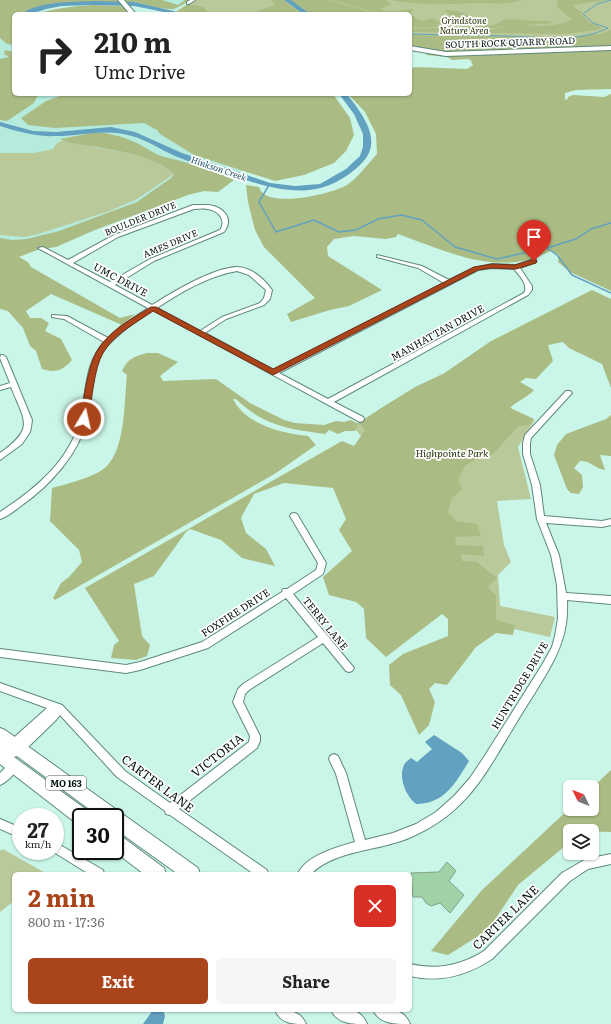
<!DOCTYPE html>
<html lang="en">
<head>
<meta charset="utf-8">
<style>
	:root { --surface:#fff; --page:#f6f6f6; --text:#222; --muted:#767676; --accent:#aa441a }
	body { margin:0; font-family:Literata,serif; background:var(--page); color:var(--text); height:100vh; display:flex; flex-direction:column; font-size:15px; white-space:nowrap }
	* { box-sizing:border-box; margin:0 }
	p { font-size:13px; color:var(--muted) }
	.icon { flex:none; width:22px; height:22px; fill:none; stroke:currentColor; stroke-width:2; stroke-linecap:round; stroke-linejoin:round }
	.map { position:relative; flex:1; overflow:hidden }
	.drawer { position:absolute; left:12px; top:872px; width:400px; height:140px; display:flex; flex-direction:column; background:var(--surface); border-radius:6px; box-shadow:0 1px 3px #0004 }
	.drawer>* { flex:none }
	.banner { position:absolute; left:12px; top:12px; width:400px; height:84px; border-radius:6px; box-shadow:0 1px 3px #0004; background:#fff; color:var(--text); overflow:hidden }
	.needle { width:26px; rotate:313deg }
	.controls { position:absolute; left:563px; top:780px; display:grid; gap:8px }
	.controls a { display:grid; place-items:center; width:36px; height:36px; border-radius:6px; background:var(--surface); box-shadow:0 1px 3px #0004; font-size:20px }
	.speed { position:absolute; left:12px; top:808px; display:flex; gap:8px; font-size:20px; font-weight:700; text-align:center }
	.speed>* { display:grid; place-content:center; width:52px; height:52px; border-radius:50%; background:var(--surface); box-shadow:0 1px 3px #0004; line-height:1 }
	.speed small { font-size:10px; font-weight:400 }
	.speed .limit { border:2px solid #111; border-radius:6px; background:#fff; color:#111 }
	.pin { position:absolute; display:grid; place-items:center; width:34px; height:34px; color:#fff; margin:-41px -17px; border-radius:50% 50% 50% 0; rotate:-45deg; box-shadow:0 0 4px #0007 }
	.pin .icon { rotate:45deg }
	.me { position:absolute; width:44px; margin:-22px; rotate:9deg; stroke-linejoin:round; filter:drop-shadow(0 0 3px #0008) }
	.turn { display:flex; align-items:center; gap:14px; height:84px; padding:0 16px; font-size:18px }
	.turn .icon { width:52px; height:52px; stroke-width:2.5 }
	.turn b { display:block; font-size:28px; line-height:34px }
	.round { display:grid; place-items:center; flex:none; width:42px; height:42px; border-radius:6px; background:var(--page) }
	.overview { display:flex; align-items:center; justify-content:space-between; height:68px; padding:0 16px }
	h1 { font-size:24px; font-weight:700; line-height:30px; color:var(--accent) }
	.button { display:flex; gap:8px; margin-top:auto; padding:8px 16px }
	.button a { flex:1; height:46px; border-radius:6px; background:var(--accent); color:#fff; font-size:16px; font-weight:700; line-height:46px; text-align:center }
	.button a+a { background:var(--page); color:var(--text) }
	.map>svg:first-child { display:block }
	.built { fill:#b5ebdd }
	.green { fill:#bac99a }
	.forest { fill:#aabc84 }
	.water { fill:#63a1c0 }
	.lines { fill:none; stroke-linecap:round; stroke-linejoin:round }
	.stream-far1 { stroke:#63a1c0; stroke-width:1 }
	.stream { stroke:#63a1c0; stroke-width:1.5 }
	.river { fill:#63a1c0; fill-rule:evenodd }
	.building { fill:#a0d2a8; stroke:#84a289 }
	.street-casing { stroke:#5e887d; stroke-width:2 }
	.secondary-casing { stroke:#5e887d; stroke-width:2 }
	.primary-casing { stroke:#5e887d; stroke-width:2 }
	.street { fill:#fff; fill-rule:evenodd }
	.secondary { fill:#fff; fill-rule:evenodd }
	.primary { fill:#fff; fill-rule:evenodd }
	.route { fill:#aa441a; stroke:#6e2c11 }
	.labels { text-anchor:middle; dominant-baseline:central; stroke-width:3.5; stroke-linejoin:round; paint-order:stroke }
	.far-park-label { font-size:9px; font-style:italic; fill:#2b360b; stroke:#fff }
	.far-street-label { font-size:9px; fill:#03120e; stroke:#fff }
	.far-water-label { font-size:9px; font-style:italic; fill:#22536a; stroke:#fff }
	.shield { fill:#fff; stroke:#4f5956; stroke-width:1 }
	.shield-label { font-size:9px; font-weight:bold; fill:#03120e }
	.street-label { font-size:10px; fill:#03120e; stroke:#fff }
	.park-label { font-size:10px; font-style:italic; fill:#2b360b; stroke:#fff }
	.near-street-label { font-size:12px; fill:#03120e; stroke:#fff }
</style>
</head>
<body>
<div class="map">
<svg width="611" height="1024" viewBox="0 0 611 1024">
	<rect width="100%" height="100%" fill="#c9f6e9"/>
	<!-- built -->
	<path class="built" d="M0,0H191L173,11L136,3L75,5L52,8L32,14H14V94H182L307,151L0,260Z"/>
	<!-- green -->
	<path class="green" d="M193,0H611V47L410,48V14H172Z
		M63,140C99,152 145,148 174,174L137,199L110,211L38,234L24,237L0,235V153H34L53,149L56,144Z
		M442,374L535,420L518,447L531,499L497,501L504,545L511,562L498,575L500,606L555,617L550,637L445,614L383,460L352,426Z
		M3,849L47,874H14V901L0,912V851Z"/>
	<!-- forest -->
	<path class="forest" d="M0,0H117L119,2C93,3 67,3 41,6C31,8 23,14 14,14V45L7,44L0,38Z
		M125,0H162L178,5L185,0H190C185,3 178,8 173,9C157,10 142,1 126,2Z
		M270,0H283L301,14H254L260,10L274,5V2Z
		M290,0H329L377,14H311Z
		M332,0H386L391,4L380,9C389,15 403,8 413,9L411,15L415,17L416,19L423,21L433,18L442,23L435,25C439,26 456,25 460,24L444,10C455,11 464,10 471,19L480,20L481,24L491,26L501,22L502,20C514,19 523,20 535,21C542,21 547,20 554,23L526,25C535,27 565,26 571,19L557,7L558,0H607L573,5L578,10L583,12L581,14L590,23L598,25L602,29L566,34L410,32V29L460,27L487,30L510,26L490,28L460,26L410,28V14H380Z
		M390,0H521C509,5 494,3 481,3C451,4 420,6 390,0Z
		M189,4L203,7L208,12L220,14H196L178,11Z
		M94,5L122,6L127,11V14H36C56,8 74,6 94,5Z
		M611,30V46L445,53L410,48V35L573,37L604,33Z
		M611,48V89L576,90L565,93V99L567,100L568,97L573,95L604,97L611,94V291L570,272L558,262L559,255L551,251C544,254 536,258 528,260C482,270 440,249 398,234L396,237L386,239L354,236L334,239L327,247L328,256L382,290L349,306L330,310L291,322L287,314L315,298L264,247L255,230L248,202L246,185L259,187C265,210 332,194 347,185C358,178 368,163 377,154L376,134L365,112L348,94H410V69L415,67L467,69L473,65L471,62L472,61L468,59L452,60L447,57L426,55L427,53L444,55Z
		M5,50L14,52V94H42L37,97L34,103L7,121L0,120V59L9,57L4,54Z
		M84,94H333L350,118L354,135L346,151L334,163L304,175L275,181L194,155L160,134L157,130L144,123L55,128L28,125L21,118L46,101L60,96Z
		M92,133H105L122,137L137,143L158,155L206,168L234,180L218,192L204,191L188,195L95,230L56,247L37,250L19,257L28,262L31,267L120,318L135,314L122,325L51,294L26,311L30,318H41L49,323L45,331L61,339L72,360C62,371 56,373 42,369L36,351L30,346L23,328L8,311L0,309V238L12,240L27,239L59,231L137,202L171,178L174,174C150,152 103,149 71,143L60,139Z
		M592,290L611,299V388L602,364L569,348L563,342L548,345L553,361L536,379L526,378L520,382L534,390C527,398 518,400 510,408L534,419L529,425L519,426L490,457L476,459L465,466L458,480L462,489L451,499L448,512L456,521L477,524L481,536L456,537L455,545L483,546L484,556L461,554L462,561L477,562L497,578L488,587L496,596V620L515,625L513,635L496,633L476,647L447,685L435,683L429,689L435,702L429,725L419,735L401,695L390,685L389,665L403,654L448,636V619L442,614L386,657L366,638L364,609L356,602L329,595L323,577L352,551L339,530L346,519L333,488L284,483L254,494L241,518L246,533L266,549L275,566L242,558L221,540L190,529L186,532L154,576L134,584L142,636L150,645L147,656L136,660L111,658L114,645L119,641L85,588L342,441L354,446L365,430L359,423L378,410L415,387L443,374L491,341Z
		M147,353H158L178,362L160,376L163,381L216,379L250,403L284,420L295,423L324,425L336,421L344,422L351,420L358,424L355,431H345L338,434L329,430L325,434C288,429 264,426 236,399H233C246,425 282,433 308,436L316,445L276,473L55,600L53,598L61,583L69,577L82,562L79,550L50,521L52,488C67,484 95,477 106,467C126,448 124,400 127,375L122,371C127,359 135,356 147,353Z
		M611,415V456L600,455L605,470C595,469 592,461 580,461L574,468L582,475L583,487L579,494L571,493L567,489L554,455L557,445L566,434L606,419Z
		M611,770V832L570,831V842L518,885L488,930L448,955L431,951L482,890L570,808L592,809V788Z"/>
	<!-- water -->
	<path class="water" d="M434,735L462,753L469,761C456,782 445,804 416,804C406,796 398,778 404,765C405,762 409,760 411,758L417,762L432,749L425,742Z
		M153,1010H163L165,1016L163,1024H143Z"/>
	<g class="lines">
		<!-- stream-far1 -->
		<path class="stream-far1" d="M410,34C443,35 475,35 508,36C540,37 578,43 608,28L593,23L583,14L597,4L611,0"/>
		<!-- stream -->
		<path class="stream" d="M269,185L259,202L276,232L314,220L339,232L356,230L378,219L401,215L422,220L455,247L497,259L547,248L557,255L572,275L611,293
			M547,248L576,239L591,229L611,223"/>
		<!-- river -->
		<path class="river" d="M284,0H291L310,14H303Z
			M94,1L134,2L186,14H174L134,6L94,5L61,6L46,9L30,14H22C37,1 74,2 94,1Z
			M339,94H347C363,115 385,142 360,165C317,205 276,190 227,174C210,168 192,163 175,156C161,150 147,140 132,136C107,128 82,136 56,136C37,137 19,132 0,126V122L33,131L56,132L111,127L135,132L182,153L270,183L295,186L320,184L346,169L360,156L363,147V134L354,114Z"/>
	</g>
	<!-- building -->
	<path class="building" d="M447,862L456,871L449,881L464,895L450,913L440,903L431,906L426,903L422,897H413L411,873L439,872Z"/>
	<g class="lines">
		<defs>
			<path id="street" d="M190,0H195L189,4H187V2Z
				M193,205C198,205 204,205 209,205C224,207 234,219 224,232L154,261L115,285L152,305C173,292 212,268 237,267C251,267 264,279 272,290L270,299L264,305L226,319L205,333L274,370L444,283L418,268L377,257V255L422,266L449,280L474,268L492,264L516,265L534,259L536,260V262L520,268L532,286V290L528,295L334,402L363,417L364,419L363,421L360,422L153,310C136,321 112,337 102,353C91,372 92,397 87,418C80,454 49,486 21,506C14,511 7,517 0,519V512C34,490 70,461 80,419C87,391 84,365 104,342L64,319L52,317V315L67,316L108,338L120,327L148,308L38,248L43,247L68,260L114,235ZM194,209C198,209 203,208 207,209C218,210 227,220 220,230L150,259L110,282L73,263L118,237ZM492,268L514,269C519,275 529,285 524,293L328,399L279,373L478,270ZM237,271L249,275L266,290L264,298L260,303L222,317L200,331L157,308C181,292 208,276 237,271Z
				M1,355H3L6,357L32,420L31,427L30,432L22,444L0,460V453C35,428 25,422 11,387L0,390V386L10,383L0,358Z
				M566,391H570L572,393L531,438L530,443V454L540,485L544,516L602,521L611,519V525L602,527L546,523L559,555L566,593L611,596V604L567,600C568,624 564,639 554,660C542,683 528,703 515,725C484,776 467,813 409,838C379,851 334,850 311,874H298C305,856 337,847 355,842L336,774L329,759L330,756L334,754L338,756L346,773L365,840L393,833L416,824L436,812L454,796L470,778L484,757L542,665L552,647L555,636L558,618L557,585L551,555L537,519L532,485L523,454V443L525,435Z
				M294,513L297,514L326,563L323,574L293,594L354,668L352,671L349,672L346,671L323,643L249,690L245,694L243,702L260,736V741L257,748L179,809L267,870L268,874H254L170,815L166,814L165,811L117,777L60,715L56,720L23,752L19,754L15,752L14,749L9,748L8,745L9,742L47,708L0,691V683L62,705L125,771L170,803L249,742L250,736L233,702L238,689L243,684L318,637L286,598L208,648L140,670L126,673L0,657V649L126,665L140,662L202,642L282,592L283,589H287L316,570L318,563L290,516L291,514Z
				M14,761L18,763L19,766C16,773 7,782 0,785V773L10,763Z
				M0,819L21,828V838L0,829Z
				M55,842L103,870L104,874H89L52,851H55Z
				M611,854V864L588,869L570,881L492,959C466,976 440,983 410,976V964C437,970 460,966 484,951L562,873L586,859Z
				M275,1010C288,1010 300,1010 306,1024C293,1024 281,1024 275,1010Z"/>
			<path id="secondary" d="M118,0H124L136,14H130Z
				M410,46L446,52L611,46V50L446,56L410,50Z"/>
			<path id="primary" d="M0,728L5,730L198,868L200,874H178L115,829V817H100L17,756L14,757L88,811L90,817H81V824L76,823L0,764Z
				M115,834L121,836L164,868L166,874H144L114,851H115Z
				M331,1010C347,1010 360,1007 367,1024C351,1024 338,1024 331,1010Z
				M373,1010C389,1010 403,1007 410,1024C394,1024 380,1024 373,1010Z"/>
		</defs>
		<!-- street casing -->
		<use href="#street" class="street-casing"/>
		<!-- secondary casing -->
		<use href="#secondary" class="secondary-casing"/>
		<!-- primary casing -->
		<use href="#primary" class="primary-casing"/>
		<!-- street -->
		<use href="#street" class="street"/>
		<!-- secondary -->
		<use href="#secondary" class="secondary"/>
		<!-- primary -->
		<use href="#primary" class="primary"/>
	</g>
	<!-- route -->
	<path class="route" d="M534,259L537,261L536,263L516,269L492,268L478,270L273,375L153,311C136,323 114,334 103,353C94,368 92,401 88,419L84,422L80,419C84,401 87,367 97,351C109,331 131,319 151,307H156L273,369L474,267L492,264L515,265Z"/>
	<g class="labels">
		<!-- far-park labels -->
		<g class="far-park-label">
			<text x="464" y="20">Grindstone<tspan x="464" dy="10">Nature Area</tspan></text>
		</g>
		<!-- far-street labels -->
		<g class="far-street-label">
			<text transform="translate(510 42) rotate(-2)">SOUTH ROCK QUARRY ROAD</text>
			<text transform="translate(140 218) rotate(-22)">BOULDER DRIVE</text>
			<text transform="translate(170 243) rotate(-23)">AMES DRIVE</text>
		</g>
		<!-- far-water labels -->
		<g class="far-water-label">
			<text transform="translate(219 168) rotate(19)">Hinkson Creek</text>
		</g>
		<!-- shield labels -->
		<rect class="shield" x="46" y="776" width="40" height="14" rx="3"/>
		<g class="shield-label">
			<text x="66" y="783">MO 163</text>
		</g>
		<!-- street labels -->
		<g class="street-label">
			<text transform="translate(121 279) rotate(28)">UMC DRIVE</text>
			<text transform="translate(437 332) rotate(-29)">MANHATTAN DRIVE</text>
			<text transform="translate(235 612) rotate(-33)">FOXFIRE DRIVE</text>
			<text transform="translate(326 623) rotate(51)">TERRY LANE</text>
			<text transform="translate(519 685) rotate(-59)">HUNTRIDGE DRIVE</text>
		</g>
		<!-- park labels -->
		<g class="park-label">
			<text x="452" y="452">Highpointe Park</text>
		</g>
		<!-- near-street labels -->
		<g class="near-street-label">
			<text transform="translate(217 755) rotate(-38)">VICTORIA</text>
			<text transform="translate(158 783) rotate(37)">CARTER LANE</text>
			<text transform="translate(505 917) rotate(-44)">CARTER LANE</text>
		</g>
	</g>
</svg>
<div class="controls">
<a><svg class="needle" viewBox="-14 -14 28 28"><path d="M0-13l5 13h-10z" fill="#e53935"/><path d="M0 13l5-13h-10z" fill="#767676"/></svg></a>
<a><svg class="icon" aria-label="layers" viewBox="0 0 24 24"><path d="M12 4l9 5-9 5-9-5zM3 14l9 5 9-5"/></svg></a>
</div>
<div class="speed"><div>27<small>km/h</small></div><div class="limit">30</div></div>
<div class="pin" style="left:534px;top:261px;background:#d93025"><svg class="icon" aria-label="arrive" viewBox="0 0 24 24"><path d="M6 21V4h12l-3 4 3 4H6"/></svg></div>
<svg class="me" style="left:84px;top:419px" viewBox="-20 -20 40 40"><circle r="17" fill="#aa441a" stroke="#fff" stroke-width="3"/><path d="M0-11L8 9 0 5-8 9z" fill="#fff"/></svg>
<div class="banner">
<div class="turn"><svg class="icon" aria-label="right" viewBox="0 0 24 24"><path d="M7 20v-9h11M14 6l5 5-5 5"/></svg><div><b>210 m</b>Umc Drive</div></div>
</div>
<section class="drawer">
<div class="overview"><div><h1>2 min</h1><p>800 m · 17:36</p></div><a class="round" style="background:#d93025;color:#fff"><svg class="icon" aria-label="close" viewBox="0 0 24 24"><path d="M6 6l12 12M18 6L6 18"/></svg></a></div>
<div class="button"><a>Exit</a><a>Share</a></div>
</section>
</div>
</body>
</html>
